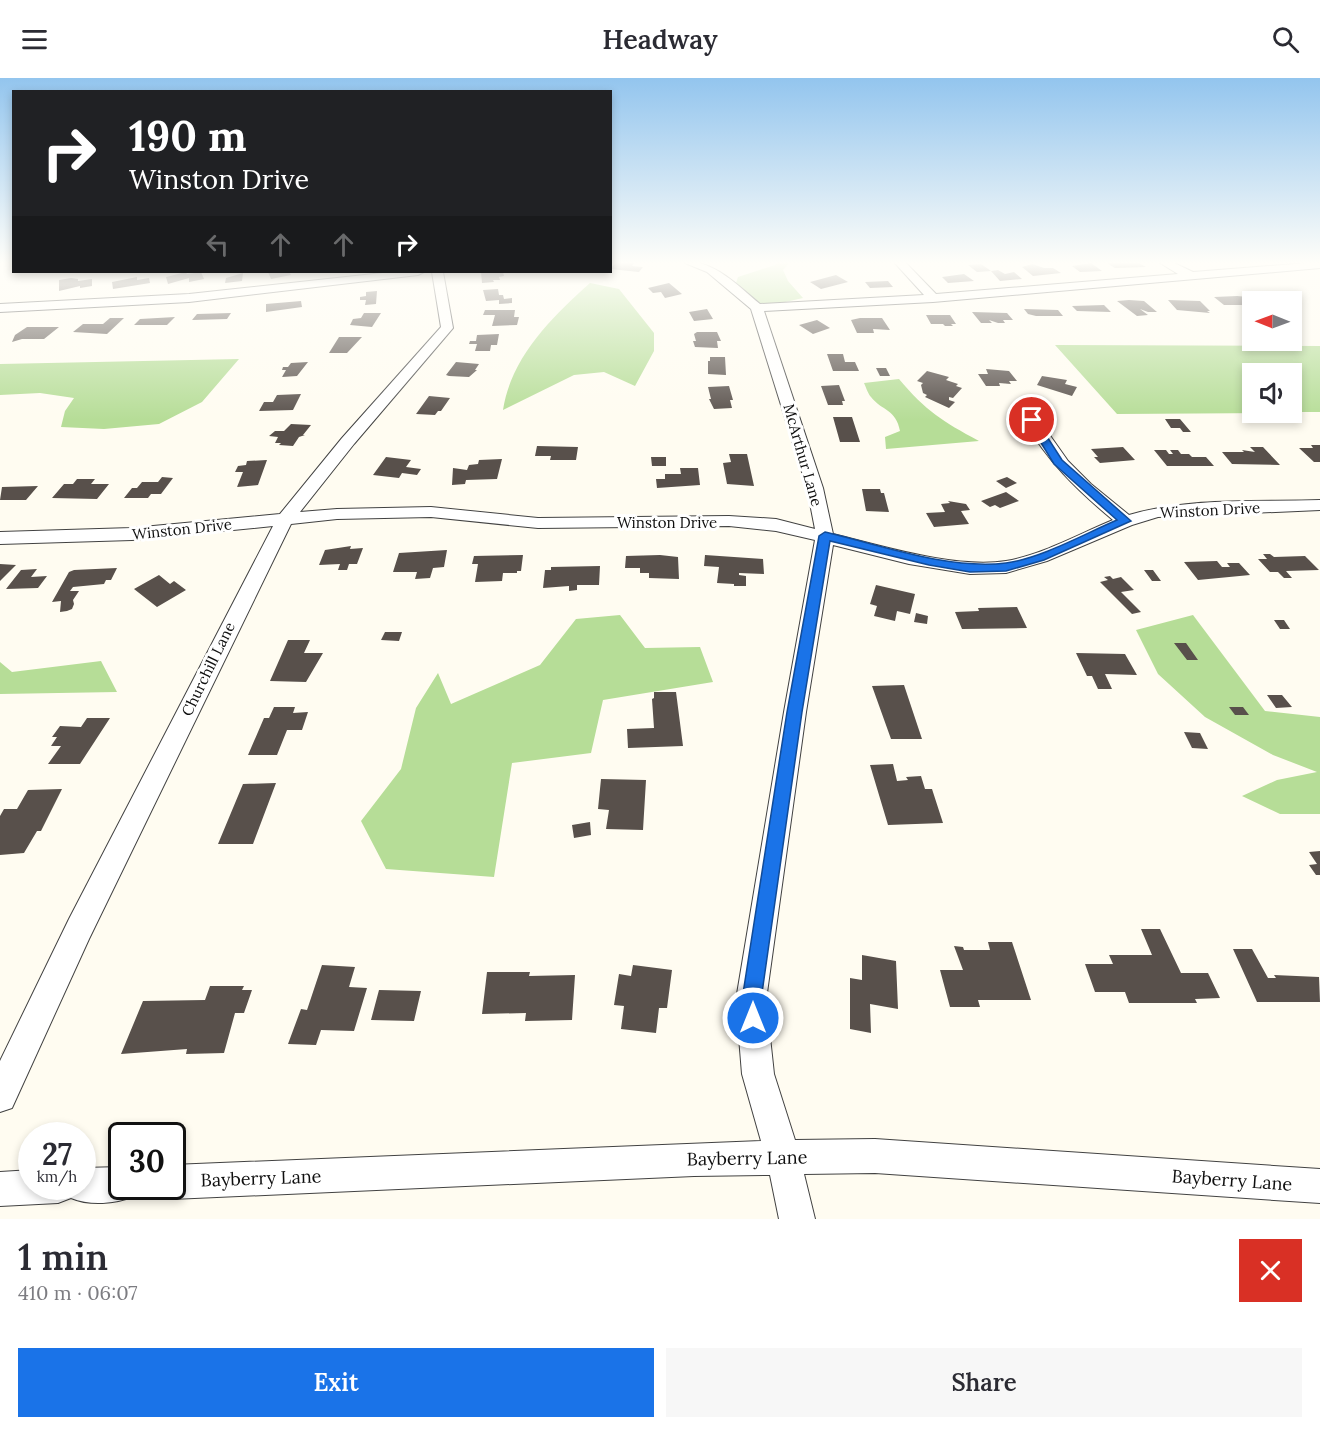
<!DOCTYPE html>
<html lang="en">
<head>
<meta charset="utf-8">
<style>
	:root { --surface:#fff; --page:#f7f7f7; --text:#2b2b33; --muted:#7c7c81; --accent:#1a73e8 }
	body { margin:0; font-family:Lora,serif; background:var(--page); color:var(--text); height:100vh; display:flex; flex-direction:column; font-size:22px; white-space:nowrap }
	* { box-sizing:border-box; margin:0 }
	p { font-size:20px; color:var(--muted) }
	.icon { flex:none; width:33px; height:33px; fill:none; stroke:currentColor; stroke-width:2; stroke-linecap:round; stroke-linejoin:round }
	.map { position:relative; height:1141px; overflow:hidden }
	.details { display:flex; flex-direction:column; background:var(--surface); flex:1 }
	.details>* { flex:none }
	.banner { position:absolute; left:12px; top:12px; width:600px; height:183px; border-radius:0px; box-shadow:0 3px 9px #0003; background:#202124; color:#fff; overflow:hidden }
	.needle { width:39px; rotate:271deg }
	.tools { position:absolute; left:1242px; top:213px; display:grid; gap:12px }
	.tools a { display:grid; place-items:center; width:60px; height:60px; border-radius:0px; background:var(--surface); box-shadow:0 3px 9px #0003; font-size:30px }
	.speed { position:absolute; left:18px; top:1044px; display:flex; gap:12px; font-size:30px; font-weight:700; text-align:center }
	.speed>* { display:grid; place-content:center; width:78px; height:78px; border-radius:50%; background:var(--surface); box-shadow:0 3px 9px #0003; line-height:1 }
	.speed small { font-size:15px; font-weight:400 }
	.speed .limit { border:3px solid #111; border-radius:9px; background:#fff; color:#111 }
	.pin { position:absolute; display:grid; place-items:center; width:51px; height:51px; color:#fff; margin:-26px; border:3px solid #fff; border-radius:50%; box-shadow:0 2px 6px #0007 }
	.me { position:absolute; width:66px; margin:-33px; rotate:0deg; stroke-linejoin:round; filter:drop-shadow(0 0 4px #0008) }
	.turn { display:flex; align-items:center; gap:21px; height:126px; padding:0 18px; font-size:27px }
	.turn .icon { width:78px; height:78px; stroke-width:2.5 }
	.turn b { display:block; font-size:42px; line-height:51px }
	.lanes { display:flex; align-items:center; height:57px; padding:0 18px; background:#0003; justify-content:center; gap:30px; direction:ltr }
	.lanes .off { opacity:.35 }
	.round { display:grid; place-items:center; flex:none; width:63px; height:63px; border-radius:0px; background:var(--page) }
	.overview { display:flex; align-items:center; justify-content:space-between; height:102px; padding:0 18px }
	h1 { font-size:36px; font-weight:600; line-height:45px }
	.button { display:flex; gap:12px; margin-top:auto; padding:12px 18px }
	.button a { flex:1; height:69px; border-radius:0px; background:var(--accent); color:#fff; font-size:24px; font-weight:600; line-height:69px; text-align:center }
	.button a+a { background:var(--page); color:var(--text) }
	header { display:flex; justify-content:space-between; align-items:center; height:78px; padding:0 18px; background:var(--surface); font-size:27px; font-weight:600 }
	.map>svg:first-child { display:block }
	.forest { fill:#b6dd97 }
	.building { fill:#58504b }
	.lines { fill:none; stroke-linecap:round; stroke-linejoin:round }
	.minor-casing { stroke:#424242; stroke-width:2 }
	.minor { fill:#fff; fill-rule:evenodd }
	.route { fill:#1a73e8; stroke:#114b97; stroke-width:1.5 }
	.labels { text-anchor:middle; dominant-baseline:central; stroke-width:6; stroke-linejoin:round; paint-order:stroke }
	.street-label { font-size:15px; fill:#0f0f0f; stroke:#fff }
	.near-street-label { font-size:18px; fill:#0f0f0f; stroke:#fff }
</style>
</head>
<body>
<header><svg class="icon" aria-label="menu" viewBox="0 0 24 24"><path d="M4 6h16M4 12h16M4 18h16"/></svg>Headway<svg class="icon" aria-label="search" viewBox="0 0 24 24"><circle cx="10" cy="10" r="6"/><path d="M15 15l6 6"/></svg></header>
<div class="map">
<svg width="1320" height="1141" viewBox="0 0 1320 1141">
	<rect width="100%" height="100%" fill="#fffcf1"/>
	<!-- forest -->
	<path class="forest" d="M778,183H791L783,192L788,203L803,220L772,227L759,226L736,205L738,199L775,187Z
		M590,205L619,211L654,255V273L635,308L604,294L574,297L503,332C511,279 552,239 590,205Z
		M1055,267L1320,268V334H1292V296H1252V334L1287,335L1117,336Z
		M239,281L202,324L159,346L104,351L61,349L65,333L74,320L40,315L0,317V286Z
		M899,301C926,333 942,343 979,363L886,371L885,359L900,353C896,331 882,333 871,319C868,316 866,309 864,305Z
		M620,537L645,570L700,569L713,604L603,622L591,675L512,685L494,799L386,791L361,743L401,691L416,630L438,595L451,626L540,587L576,541Z
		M1193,537L1265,633L1320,639V736H1280L1242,718L1277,702L1317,694L1273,677L1205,639L1158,596L1136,552Z
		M101,583L117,614L0,616V584L12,594Z"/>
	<!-- building -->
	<path class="building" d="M618,183H636L632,188L643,189L639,194L610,191Z
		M1119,183H1135L1146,189L1115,190L1107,185L1121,184Z
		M1091,185L1102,193L1080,194L1072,188Z
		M981,186L991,193L977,194L968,187Z
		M1032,186L1044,190H1053L1061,195L1033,198L1022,189Z
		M998,192L1005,196L1014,194L1022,201L1000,203L991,193Z
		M186,194L187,196L201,194L204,201L189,204V200L168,206L166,199Z
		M268,194H289L291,197L271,201Z
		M481,194H503L504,198L499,199L500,202H493L494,204L482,205Z
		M243,195L242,203L225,205L226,200Z
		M964,196L974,203L948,205L942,199Z
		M836,197L848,204L821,211L810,204Z
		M137,199V202L149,200L150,205L113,211L112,204Z
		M71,200L78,201V203L92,201V208L80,210V208L59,213V202Z
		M888,203L893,209L870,210L865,204Z
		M669,205L682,216L665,220L661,214L653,215L648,210Z
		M498,211L499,217H503L504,221L512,220V225L499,226V222L486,223L483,212Z
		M377,213L376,226L365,227L366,222H360V219L366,218V214Z
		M1278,213L1288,214L1299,220L1267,224L1255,216Z
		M1237,218L1249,219L1255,224H1252V227H1224L1214,219Z
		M1129,222L1144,223L1157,234H1148L1140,231L1148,237L1137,238L1117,223Z
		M1168,222L1200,223L1210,233H1207L1210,235L1177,232Z
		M301,223L302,229L266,234V226Z
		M1104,227L1111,234L1077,233L1072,228Z
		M707,231L713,241L694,243L689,234Z
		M1024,231L1058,232L1063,238H1036L1028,236Z
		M485,232H515L514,239H519L517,247L492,248L495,237H483Z
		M972,234L1007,235L1013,242H1003L1005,245H998L989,242L992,245H981Z
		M231,235L227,241L192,242L197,236Z
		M364,235H381L372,249L350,247L353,241L361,240Z
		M926,237H950L956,246H951L953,248H945L943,246H931Z
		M175,239L167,247H134L140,241Z
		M110,240H124L107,256L73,254L83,246H103Z
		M860,240H882L890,252L873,251L874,255H857L851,242Z
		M817,242L830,250L813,256L799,247Z
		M27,249H59L44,261H22L12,264L15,257Z
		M697,254H717L721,263H717L718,270L695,269L693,263H696L694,256Z
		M499,256L497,267H491L490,273H475L477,266H469L470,263H476L477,257Z
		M339,259H362L347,275H329Z
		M827,276H843L845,284H855L859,293H833Z
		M710,279H725L726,297L708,296V283H710Z
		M308,284L297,298L282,299L286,292H282L283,289H288L291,285Z
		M456,284L479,286L475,292H477L469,299L449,298L446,297Z
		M876,290H886L890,298H880Z
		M986,291L1009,293L1017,303H1009L1011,306L999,305L1000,308H986L978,296H988Z
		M927,293L949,299L946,302L958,306L956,308L962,310L953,320L949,319V322L955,324L949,330L925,319L927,317L923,315L921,307L923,305L917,303Z
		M1042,298L1067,302L1065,306L1077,309L1072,318L1037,307Z
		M839,307L845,323H842L843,327H828L821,308Z
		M729,308L733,322H730L732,330L714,331L709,321H711L708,309Z
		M301,316L293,332L259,333L264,324H273L277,317Z
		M429,318L450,320L441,333H438L435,337L416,336Z
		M833,339H852L860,364H840Z
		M1165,341H1180L1191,354H1183L1180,350H1171Z
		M291,346L311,347L303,357H305L299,359L293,368L279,367L281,365H275L278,359L269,358L275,353H284Z
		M1311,367H1320V384H1314L1299,370H1313Z
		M537,368L578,369L576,382H550L551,378H535Z
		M1123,369L1135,382L1100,385L1094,379H1098L1091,371Z
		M1250,369H1263L1280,387L1232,386L1222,374H1244L1242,372L1255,374Z
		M1154,372H1166L1169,376H1173L1170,372H1178L1181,376H1189L1192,379H1206L1214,388H1167Z
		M729,376H747L754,408L727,406L723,385L731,384Z
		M386,379L411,382L406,389L421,391L417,397L402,395L399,400L373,397Z
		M651,379H666V388H652Z
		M502,381L497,401L466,402L465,406L452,407L453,390L467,392L469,387L478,386L479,382Z
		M267,382L258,407L237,409L243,394H235L238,388L246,387L247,383Z
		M680,390H698L700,407L657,410L656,401H665V396H681Z
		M162,399L173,400L161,416H151L148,420H124L132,410H137L142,404H158Z
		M1007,399L1017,405L1006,410L996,403Z
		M77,401H95L91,406H109L97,421L52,420L64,406H73Z
		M38,408L26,422H0L2,409Z
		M862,411H880L881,415H884L889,434L866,433Z
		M1006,414L1019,423L1000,430L995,427L990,429L981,423Z
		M948,423L966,426L970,432L961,433L969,446L934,449L926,435L945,434L941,426L950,425Z
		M351,468L350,471L363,470L357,486H349L347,492H338L340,486L319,487L325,472Z
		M447,472L444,489L433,490L430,500L415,501L417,494H393L399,475Z
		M1263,476H1270L1274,479L1305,478L1319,492L1286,493L1292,500H1284L1278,494H1270L1258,481H1267Z
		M523,477L521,493H517V495H503L502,503L475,504L478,486H472L474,478Z
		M660,477L678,479L679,501L649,500V495H640V490H625L626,478Z
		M705,477L763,481L764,496L739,495V497L746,498V508H734V506L717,505L719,489L704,488Z
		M1217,483L1222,489H1230L1227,485H1239L1250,497L1198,502L1184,484Z
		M0,486L16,487L0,503Z
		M600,488L599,507H577V512L569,513V508L543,510L545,492H551V489Z
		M117,490L111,502H106L104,506L73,509L70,513H79L73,522L74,526L72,531L67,533L60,534L61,523L52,524L69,494L74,492Z
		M37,491L31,499L47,498L38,510L6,511L21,492Z
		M1144,492H1153L1161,503H1152Z
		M159,497L170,506L174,503L186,512L157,529L134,511Z
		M1110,498L1113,501L1121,499L1134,512L1121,514L1141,534L1132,536L1100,504L1108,502L1104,499Z
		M876,507L915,516L910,536L897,533L895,543L874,538L877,528L870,526Z
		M1017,529L1027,550L962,551L955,534L979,533L978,530Z
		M916,535L928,538L927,546L914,544Z
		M1274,542H1284L1290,551H1280Z
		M385,554H402L399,563L381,562Z
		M288,562H310L304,575H323L306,604L270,603Z
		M1174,565H1186L1198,582H1187Z
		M1076,575L1125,576L1137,597L1105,596L1112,611H1098L1092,598H1087Z
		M904,607L922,661H891L872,608Z
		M654,614H676L683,668L628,670L627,651L654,650L652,621L654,620Z
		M1267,617H1282L1292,629L1276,630Z
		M274,629H295L293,635L308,634L302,652H287L277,677H248L264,640H269Z
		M1229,629H1243L1249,637H1235Z
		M87,640H110L80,686H48L61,668H51L57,659H52L60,648L81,649Z
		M1184,654L1200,655L1208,671L1192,670Z
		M893,686L897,703L908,702L906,699L921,698L925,711H932L943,745L888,747L870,687Z
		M601,701L646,702L643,752L606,751L609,732L598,731Z
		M276,705L253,766H218L243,706Z
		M62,711L41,753H37L24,775L0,777V738L4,731H17L28,712Z
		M590,744L591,757L574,760L572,747Z
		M1320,773V797H1316L1309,787L1317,786L1309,774Z
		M1141,851H1160L1181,895H1208L1220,920L1195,921L1197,925H1129L1125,914H1095L1085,886H1113L1109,877H1152Z
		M988,864H1012L1031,922H978L980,929H950L940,892H963L954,868L963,869L964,872H990Z
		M1233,871H1252L1268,900H1276L1274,897L1319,899L1320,924H1257Z
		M862,877L896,883L898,931L870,926L871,955L850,951V900L862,902Z
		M322,887L355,889L349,909L367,910L354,953L321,952L316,967L288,966L301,931L307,932Z
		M633,887L672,892L667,930H659L656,955L621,951L624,928L614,927L619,896L631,898Z
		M487,894H530L529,898L575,897L572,942L525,943L526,935L482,936Z
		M210,908H244L242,912H252L244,935H235L224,975L186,976L187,971L121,976L143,923L205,922Z
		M379,912L421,913L414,943L371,942Z"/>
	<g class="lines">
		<defs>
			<path id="minor" d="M684,183C715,183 737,207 760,226L924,217L893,183H904L936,216L1178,196L1157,183H1170L1193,194L1320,184V190L933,224L764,233L823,410L833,456C883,468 955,491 1006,483C1042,477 1079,456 1113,442C1077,412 1047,383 1024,342L1032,337L1037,339L1068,383L1091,406L1129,437C1190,419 1257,424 1320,422V432L1158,439L1132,447L1047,483L1006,495L970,496L909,486L833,467L806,634L766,922L774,996L795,1062L875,1061L1320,1091V1125L875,1095L804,1096L815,1141H779L770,1097L694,1098L172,1121L160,1116L156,1108H172V1087L761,1063L742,996L736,922L784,634L815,462L776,453L729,448L538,450L431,439L337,441L291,446L89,861L12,1030L0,1034V983L69,841L273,448L132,462L0,466V454L132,450L280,436L342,360L441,249L432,194H443L453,250L354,366L300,434L337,431L431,429L538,440L729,438L776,441L815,451L807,410L751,231L707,194L685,185Z
				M392,194H424L418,197L189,224L0,234V226L189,216Z
				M122,1089V1108H138L134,1118C115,1126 90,1128 71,1120L58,1125L0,1128V1094L32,1092V1108H82V1090Z"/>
		</defs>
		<!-- minor casing -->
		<use href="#minor" class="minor-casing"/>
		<!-- minor -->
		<use href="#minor" class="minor"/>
	</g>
	<!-- sky -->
	<linearGradient id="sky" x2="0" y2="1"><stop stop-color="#93c5ee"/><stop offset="0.54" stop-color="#fffef9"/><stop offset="1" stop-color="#fffef9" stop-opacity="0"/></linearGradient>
	<rect width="1320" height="342" fill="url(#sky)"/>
	<!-- route -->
	<path class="route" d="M1032,339L1035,340L1062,382L1131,443L1044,482L1006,493L970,494L929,487L830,463L802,634L761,922L763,940L760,947L753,950L746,947L742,922L787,634L819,458L825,454C880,467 948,492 1006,485C1042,480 1084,456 1117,442L1054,386L1027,342Z"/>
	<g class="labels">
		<!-- street labels -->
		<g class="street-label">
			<text transform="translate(803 377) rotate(74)">McArthur Lane</text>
			<text transform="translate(1210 432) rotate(-3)">Winston Drive</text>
			<text x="667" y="444">Winston Drive</text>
			<text transform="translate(182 451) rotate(-6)">Winston Drive</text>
			<text transform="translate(208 591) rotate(-64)">Churchill Lane</text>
		</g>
		<!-- near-street labels -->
		<g class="near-street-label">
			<text transform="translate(747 1080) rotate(-1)">Bayberry Lane</text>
			<text transform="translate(261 1100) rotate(-2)">Bayberry Lane</text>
			<text transform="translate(1232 1102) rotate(4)">Bayberry Lane</text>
		</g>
	</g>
</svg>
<div class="tools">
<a><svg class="needle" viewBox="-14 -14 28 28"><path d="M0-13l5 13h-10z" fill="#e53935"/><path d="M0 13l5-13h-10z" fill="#7c7c81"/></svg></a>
<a><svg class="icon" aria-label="sound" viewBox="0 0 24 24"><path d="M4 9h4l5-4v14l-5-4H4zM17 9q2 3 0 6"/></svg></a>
</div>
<div class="speed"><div>27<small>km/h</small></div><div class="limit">30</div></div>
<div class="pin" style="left:1032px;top:342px;background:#d93025"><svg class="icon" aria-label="arrive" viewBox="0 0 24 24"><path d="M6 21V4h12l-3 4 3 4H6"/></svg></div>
<svg class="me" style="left:753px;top:940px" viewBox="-20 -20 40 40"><circle r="17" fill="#1a73e8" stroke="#fff" stroke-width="3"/><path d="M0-11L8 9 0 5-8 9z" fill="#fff"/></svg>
<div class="banner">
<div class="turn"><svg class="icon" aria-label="right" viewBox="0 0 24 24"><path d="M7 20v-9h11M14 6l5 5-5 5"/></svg><div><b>190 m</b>Winston Drive</div></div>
<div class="lanes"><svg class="icon off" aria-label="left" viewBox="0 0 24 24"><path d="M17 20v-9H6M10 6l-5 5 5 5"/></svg><svg class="icon off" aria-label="ahead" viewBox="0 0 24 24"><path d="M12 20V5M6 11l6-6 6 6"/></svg><svg class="icon off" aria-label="ahead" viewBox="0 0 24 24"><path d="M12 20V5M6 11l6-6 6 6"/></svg><svg class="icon" aria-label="right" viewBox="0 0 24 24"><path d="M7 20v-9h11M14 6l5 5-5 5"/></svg></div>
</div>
</div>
<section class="details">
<div class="overview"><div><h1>1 min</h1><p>410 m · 06:07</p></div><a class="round" style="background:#d93025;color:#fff"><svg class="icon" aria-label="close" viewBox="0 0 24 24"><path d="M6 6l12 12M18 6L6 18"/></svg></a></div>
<div class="button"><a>Exit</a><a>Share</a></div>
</section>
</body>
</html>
